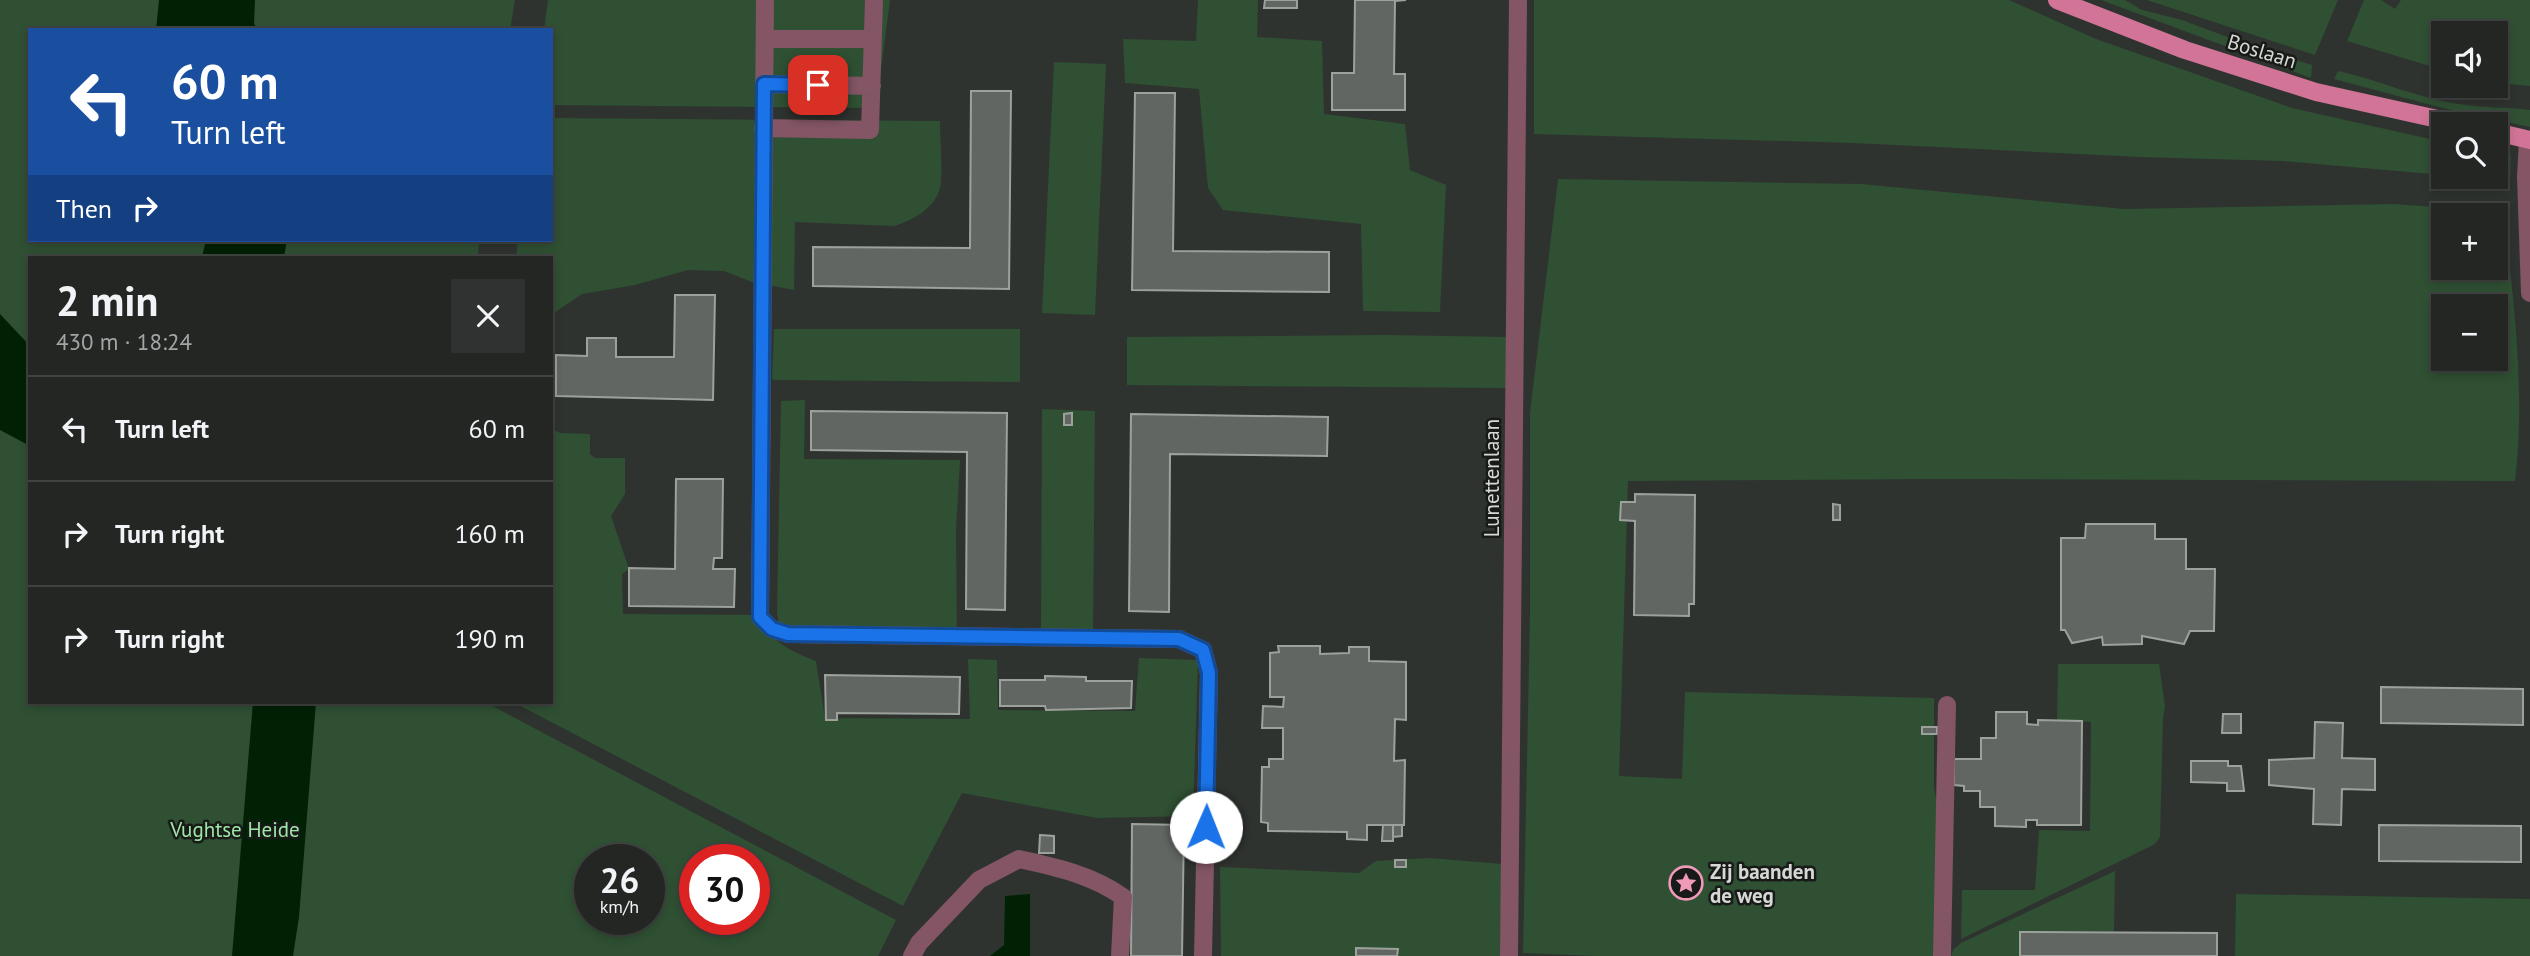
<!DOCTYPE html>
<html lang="en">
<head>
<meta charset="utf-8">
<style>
	:root { --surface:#232623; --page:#2f3230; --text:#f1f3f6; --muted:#a3a5a6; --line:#404341 }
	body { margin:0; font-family:"PT Sans",sans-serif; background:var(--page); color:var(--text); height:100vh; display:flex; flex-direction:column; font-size:26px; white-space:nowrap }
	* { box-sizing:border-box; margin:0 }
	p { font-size:23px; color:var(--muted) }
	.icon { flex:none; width:38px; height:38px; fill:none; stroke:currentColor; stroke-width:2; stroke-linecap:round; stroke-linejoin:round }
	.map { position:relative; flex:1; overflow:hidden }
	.details { position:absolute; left:28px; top:256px; width:525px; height:448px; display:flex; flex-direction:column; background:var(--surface); border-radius:0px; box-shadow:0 4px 10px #0003,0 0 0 2px var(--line) }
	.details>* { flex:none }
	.banner { position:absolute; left:28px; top:28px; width:525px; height:214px; border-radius:0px; box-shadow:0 4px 10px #0003,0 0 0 2px var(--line); background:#1a4fa0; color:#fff; overflow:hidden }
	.tools { position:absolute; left:2431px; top:21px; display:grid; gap:14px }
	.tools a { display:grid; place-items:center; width:77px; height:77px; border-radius:0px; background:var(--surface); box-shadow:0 4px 10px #0003,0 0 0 2px var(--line); font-size:35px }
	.speed { position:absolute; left:574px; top:844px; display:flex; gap:14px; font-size:35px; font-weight:700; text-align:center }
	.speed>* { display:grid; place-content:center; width:91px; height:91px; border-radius:50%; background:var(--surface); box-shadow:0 4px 10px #0003,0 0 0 2px var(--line); line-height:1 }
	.speed small { font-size:18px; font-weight:400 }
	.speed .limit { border:10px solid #d22; background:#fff; color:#111 }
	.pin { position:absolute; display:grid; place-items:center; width:60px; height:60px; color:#fff; margin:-30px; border-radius:14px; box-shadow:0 4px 10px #0006 }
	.me { position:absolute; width:77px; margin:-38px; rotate:1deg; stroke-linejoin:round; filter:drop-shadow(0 0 5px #0008) }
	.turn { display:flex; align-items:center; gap:24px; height:147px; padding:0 28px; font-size:32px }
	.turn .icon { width:91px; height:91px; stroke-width:2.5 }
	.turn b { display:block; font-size:49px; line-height:60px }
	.then { display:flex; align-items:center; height:66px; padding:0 28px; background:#0003; gap:14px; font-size:26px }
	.round { display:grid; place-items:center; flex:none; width:74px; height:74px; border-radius:0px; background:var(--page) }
	.headline { display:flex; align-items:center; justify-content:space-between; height:119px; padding:0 28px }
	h1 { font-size:42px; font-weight:800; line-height:52px }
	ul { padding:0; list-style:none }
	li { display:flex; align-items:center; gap:21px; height:105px; padding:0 28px; border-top:2px solid var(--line) }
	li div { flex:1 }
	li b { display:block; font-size:26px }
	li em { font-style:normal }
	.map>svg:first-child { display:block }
	.green { fill:#2f5033; fill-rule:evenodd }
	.water { fill:#002104 }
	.building { fill:#626662; stroke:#9ca19c; stroke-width:2 }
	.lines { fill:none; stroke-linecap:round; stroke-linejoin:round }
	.minor { stroke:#835565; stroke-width:18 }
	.major { stroke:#d17497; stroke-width:18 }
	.route-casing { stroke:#114b97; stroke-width:18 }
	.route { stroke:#1a73e8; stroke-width:12 }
	.labels { text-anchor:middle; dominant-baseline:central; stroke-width:5; stroke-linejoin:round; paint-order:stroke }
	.street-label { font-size:21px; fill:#d6d8d6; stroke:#181a18 }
	.park-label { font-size:21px; fill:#9ee7a7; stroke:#181a18 }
	.poi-label { font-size:21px; font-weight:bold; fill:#d6d8d6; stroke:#181a18; text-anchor:start }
</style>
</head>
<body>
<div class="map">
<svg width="2530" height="956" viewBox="0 0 2530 956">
	<rect width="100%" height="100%" fill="#2f332f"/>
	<!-- green -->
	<path class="green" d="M0,0H515L510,30H30V240H479L478,257H30V702H485L896,920L878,956H0ZM590,859H649V919H590ZM695,859H754V919H695Z
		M548,0H890L876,108L551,105V30H544Z
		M1198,0H1258L1257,37L1322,41L1324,114L1405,124L1410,170L1446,185L1440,312L1363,311L1361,224L1223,210L1208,188L1199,89L1125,83L1123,39L1196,41Z
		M1534,0H2009L2096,39L2292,108L2443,142V175L2283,161L2141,157L1854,143L1534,134Z
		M2101,0H2125L2142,10L2182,20L2254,47L2312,65L2311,78Z
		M2147,0H2338L2315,55Z
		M2364,0H2381L2395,9L2401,0H2530V86L2496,83V33H2443V70L2347,41Z
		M1054,62L1106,64L1095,315L1042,313Z
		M2338,71C2379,80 2417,98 2459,104C2482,108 2506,107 2530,110V127L2439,107L2334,79Z
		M551,118L940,121C940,136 943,176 940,188C935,208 912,221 894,226L795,222L794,290L752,282L724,271L688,270L635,285L582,294L551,315V257H516L518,240H551Z
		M2496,152L2511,155L2510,182L2458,177H2496Z
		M1558,179L1861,184L2124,209L2394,204L2504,212C2513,300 2526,392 2515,481L1934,479L1628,481L1619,776L1682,779L1685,692L1934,698V788L1938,806L1937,956H1598L1523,953L1530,615V413ZM2443,215H2496V268H2443ZM2443,306H2496V359H2443Z
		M774,329H1020V382L775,380L772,379Z
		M1385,335L1508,337L1506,388L1127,385V337Z
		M805,400L804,459L960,460L956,530L957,638L779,625L777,613L781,401Z
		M1042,409L1095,411L1093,635L1041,631Z
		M551,428L560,433L590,434V454L595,458H625V494L611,516L629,569L622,574L623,614L762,615C768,642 793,652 816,661L825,718L970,719L968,659L997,660L998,710L1135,711L1139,658L1198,660L1193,816L1097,818L962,793L903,906L513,702H551Z
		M2058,664H2159L2165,707L2163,718L2160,837L2155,844L1961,939L1962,890H2035L2039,830L2090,831L2091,722L2057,720Z
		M1430,858L1502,864L1500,956H1221L1220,867L1359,873L1376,861Z
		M2115,871L2114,931H2020L2019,956H1951L1953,950L1961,943Z
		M2236,894L2530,899V956H2235Z"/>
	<!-- water -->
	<path class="water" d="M159,0H255L254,24L259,30H156Z
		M206,240H287L284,257H202Z
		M0,314L30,346V446L0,430Z
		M253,702H316L299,917L293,956H232Z
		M1030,894V956H990L1004,945L1005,896Z"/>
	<!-- building -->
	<path class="building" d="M1265,0H1297V8H1264Z
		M1355,0H1406L1395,1L1394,74H1405V110H1332V73H1354Z
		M971,91H1011L1009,289L813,286V247L970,248Z
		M1135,93H1175L1173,251L1329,252V292L1132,290Z
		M675,295H715L713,400L556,396V355L587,356V338H616V357H674Z
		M811,411L1007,413L1005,610L966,609L967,452L811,450Z
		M1072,413V425H1064V414Z
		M1131,414L1328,417L1327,456L1170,454L1169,612L1129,611Z
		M676,479H723L722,558H714L713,569H735L734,607L629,606V568L675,569Z
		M1635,494L1695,495L1694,604H1689V616L1634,615L1635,521L1620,520L1621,502H1635Z
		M1833,504L1840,505V520H1833Z
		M2086,524H2155V539H2186V569H2215L2214,631H2190L2184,644L2142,636V644L2103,645L2102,637L2072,643L2065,630H2061V538H2085Z
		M1278,646H1320V654L1349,653V647H1369V661L1406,662V720L1395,719L1394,761L1405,760L1404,825H1367V840L1347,839V832L1268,831V823L1261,822L1262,767H1269V759H1283V728H1262L1263,706L1283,707L1284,697H1270V653L1279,652Z
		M825,675L960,677L959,714L837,713V720H826Z
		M1045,676L1086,677V681H1132L1131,708L1046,710L1045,706H1000V680H1045Z
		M2381,687L2523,689V725L2381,723Z
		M1996,712H2027V724L2038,725V720L2082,721L2081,825H2037V820H2026V827L1995,826V807H1980V791H1964V786L1954,785V759H1981V738H1996Z
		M2223,714H2241V733H2222Z
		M2315,722L2343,723L2342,758L2375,759V790L2342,789L2341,825L2313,824L2314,789L2269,785V760L2314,758Z
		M1922,727H1937V734H1922Z
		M2191,761H2228V766H2241L2244,791H2227V783L2191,782Z
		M1132,824L1184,825L1182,956H1131Z
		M1383,825H1393V841H1382Z
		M1393,825H1402V836L1393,837Z
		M2379,825L2521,826V862L2379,861Z
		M1040,835L1054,836V853H1039Z
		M1395,860H1406V867H1395Z
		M2020,932L2217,933V956H2020Z
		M1356,948L1398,949L1397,956H1356Z"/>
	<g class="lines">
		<!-- minor -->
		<path class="minor" d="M765,0L760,617L772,629L788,634L1179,639L1203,650L1209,673L1203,956
			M766,39H873
			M764,84L872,86
			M763,128L870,130L874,0
			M2528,140L2526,177L2530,293
			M912,956L919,943L979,880L1019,859C1056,867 1092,875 1123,897L1120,956
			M1509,956L1518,0
			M1942,956L1947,705"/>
		<!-- major -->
		<path class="major" d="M2057,0L2185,50L2316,92L2460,124
			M2496,132L2530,140"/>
	</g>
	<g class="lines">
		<defs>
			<path id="route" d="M818,85L764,84L760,617L772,629L788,634L1179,639L1203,650L1209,673L1206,827"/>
		</defs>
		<!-- route casing -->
		<use href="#route" class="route-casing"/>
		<!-- route -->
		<use href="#route" class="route"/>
	</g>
	<!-- icons -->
	<defs>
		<symbol id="sight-ring" viewBox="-11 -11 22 22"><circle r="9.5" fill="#181a18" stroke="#ef9ab8" stroke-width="1.5"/><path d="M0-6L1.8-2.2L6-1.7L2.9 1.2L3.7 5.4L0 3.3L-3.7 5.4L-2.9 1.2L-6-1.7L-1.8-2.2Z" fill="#ef9ab8"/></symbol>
	</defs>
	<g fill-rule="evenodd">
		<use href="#sight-ring" x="1667" y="864" width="38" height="38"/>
	</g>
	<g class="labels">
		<!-- street labels -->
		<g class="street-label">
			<text transform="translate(2262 51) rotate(17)">Boslaan</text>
			<text transform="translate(1491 478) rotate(-90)">Lunettenlaan</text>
		</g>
		<!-- park labels -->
		<g class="park-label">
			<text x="235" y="829">Vughtse Heide</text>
		</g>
		<!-- poi labels -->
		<g class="poi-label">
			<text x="1710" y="871">Zij baanden<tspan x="1710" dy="24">de weg</tspan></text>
		</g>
	</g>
</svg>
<div class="tools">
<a><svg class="icon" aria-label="sound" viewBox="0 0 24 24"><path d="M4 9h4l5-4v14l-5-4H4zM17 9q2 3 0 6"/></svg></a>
<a><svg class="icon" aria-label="search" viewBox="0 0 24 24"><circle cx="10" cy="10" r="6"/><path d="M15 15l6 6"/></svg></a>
<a>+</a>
<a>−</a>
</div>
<div class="speed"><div>26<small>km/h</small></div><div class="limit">30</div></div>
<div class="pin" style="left:818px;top:85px;background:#d93025"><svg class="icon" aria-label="arrive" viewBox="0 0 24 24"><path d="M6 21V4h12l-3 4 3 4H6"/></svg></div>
<svg class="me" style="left:1206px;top:827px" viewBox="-20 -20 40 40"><circle r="19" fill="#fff"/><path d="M0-13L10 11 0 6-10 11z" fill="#1a73e8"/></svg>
<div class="banner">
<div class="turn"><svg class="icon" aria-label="left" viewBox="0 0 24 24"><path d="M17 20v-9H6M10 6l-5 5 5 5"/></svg><div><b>60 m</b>Turn left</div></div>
<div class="then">Then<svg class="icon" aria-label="right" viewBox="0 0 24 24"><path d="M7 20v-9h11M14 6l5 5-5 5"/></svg></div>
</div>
<section class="details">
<div class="headline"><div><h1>2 min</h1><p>430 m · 18:24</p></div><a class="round"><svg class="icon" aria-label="close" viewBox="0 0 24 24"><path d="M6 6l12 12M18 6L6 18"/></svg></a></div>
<ul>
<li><svg class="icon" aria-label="left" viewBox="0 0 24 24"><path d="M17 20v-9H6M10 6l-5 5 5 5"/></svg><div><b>Turn left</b></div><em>60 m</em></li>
<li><svg class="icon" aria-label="right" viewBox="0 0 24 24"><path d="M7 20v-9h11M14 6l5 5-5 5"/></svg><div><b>Turn right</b></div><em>160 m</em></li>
<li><svg class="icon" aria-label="right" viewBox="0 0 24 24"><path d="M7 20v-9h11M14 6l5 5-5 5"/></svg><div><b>Turn right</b></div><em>190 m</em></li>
</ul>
</section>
</div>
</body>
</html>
